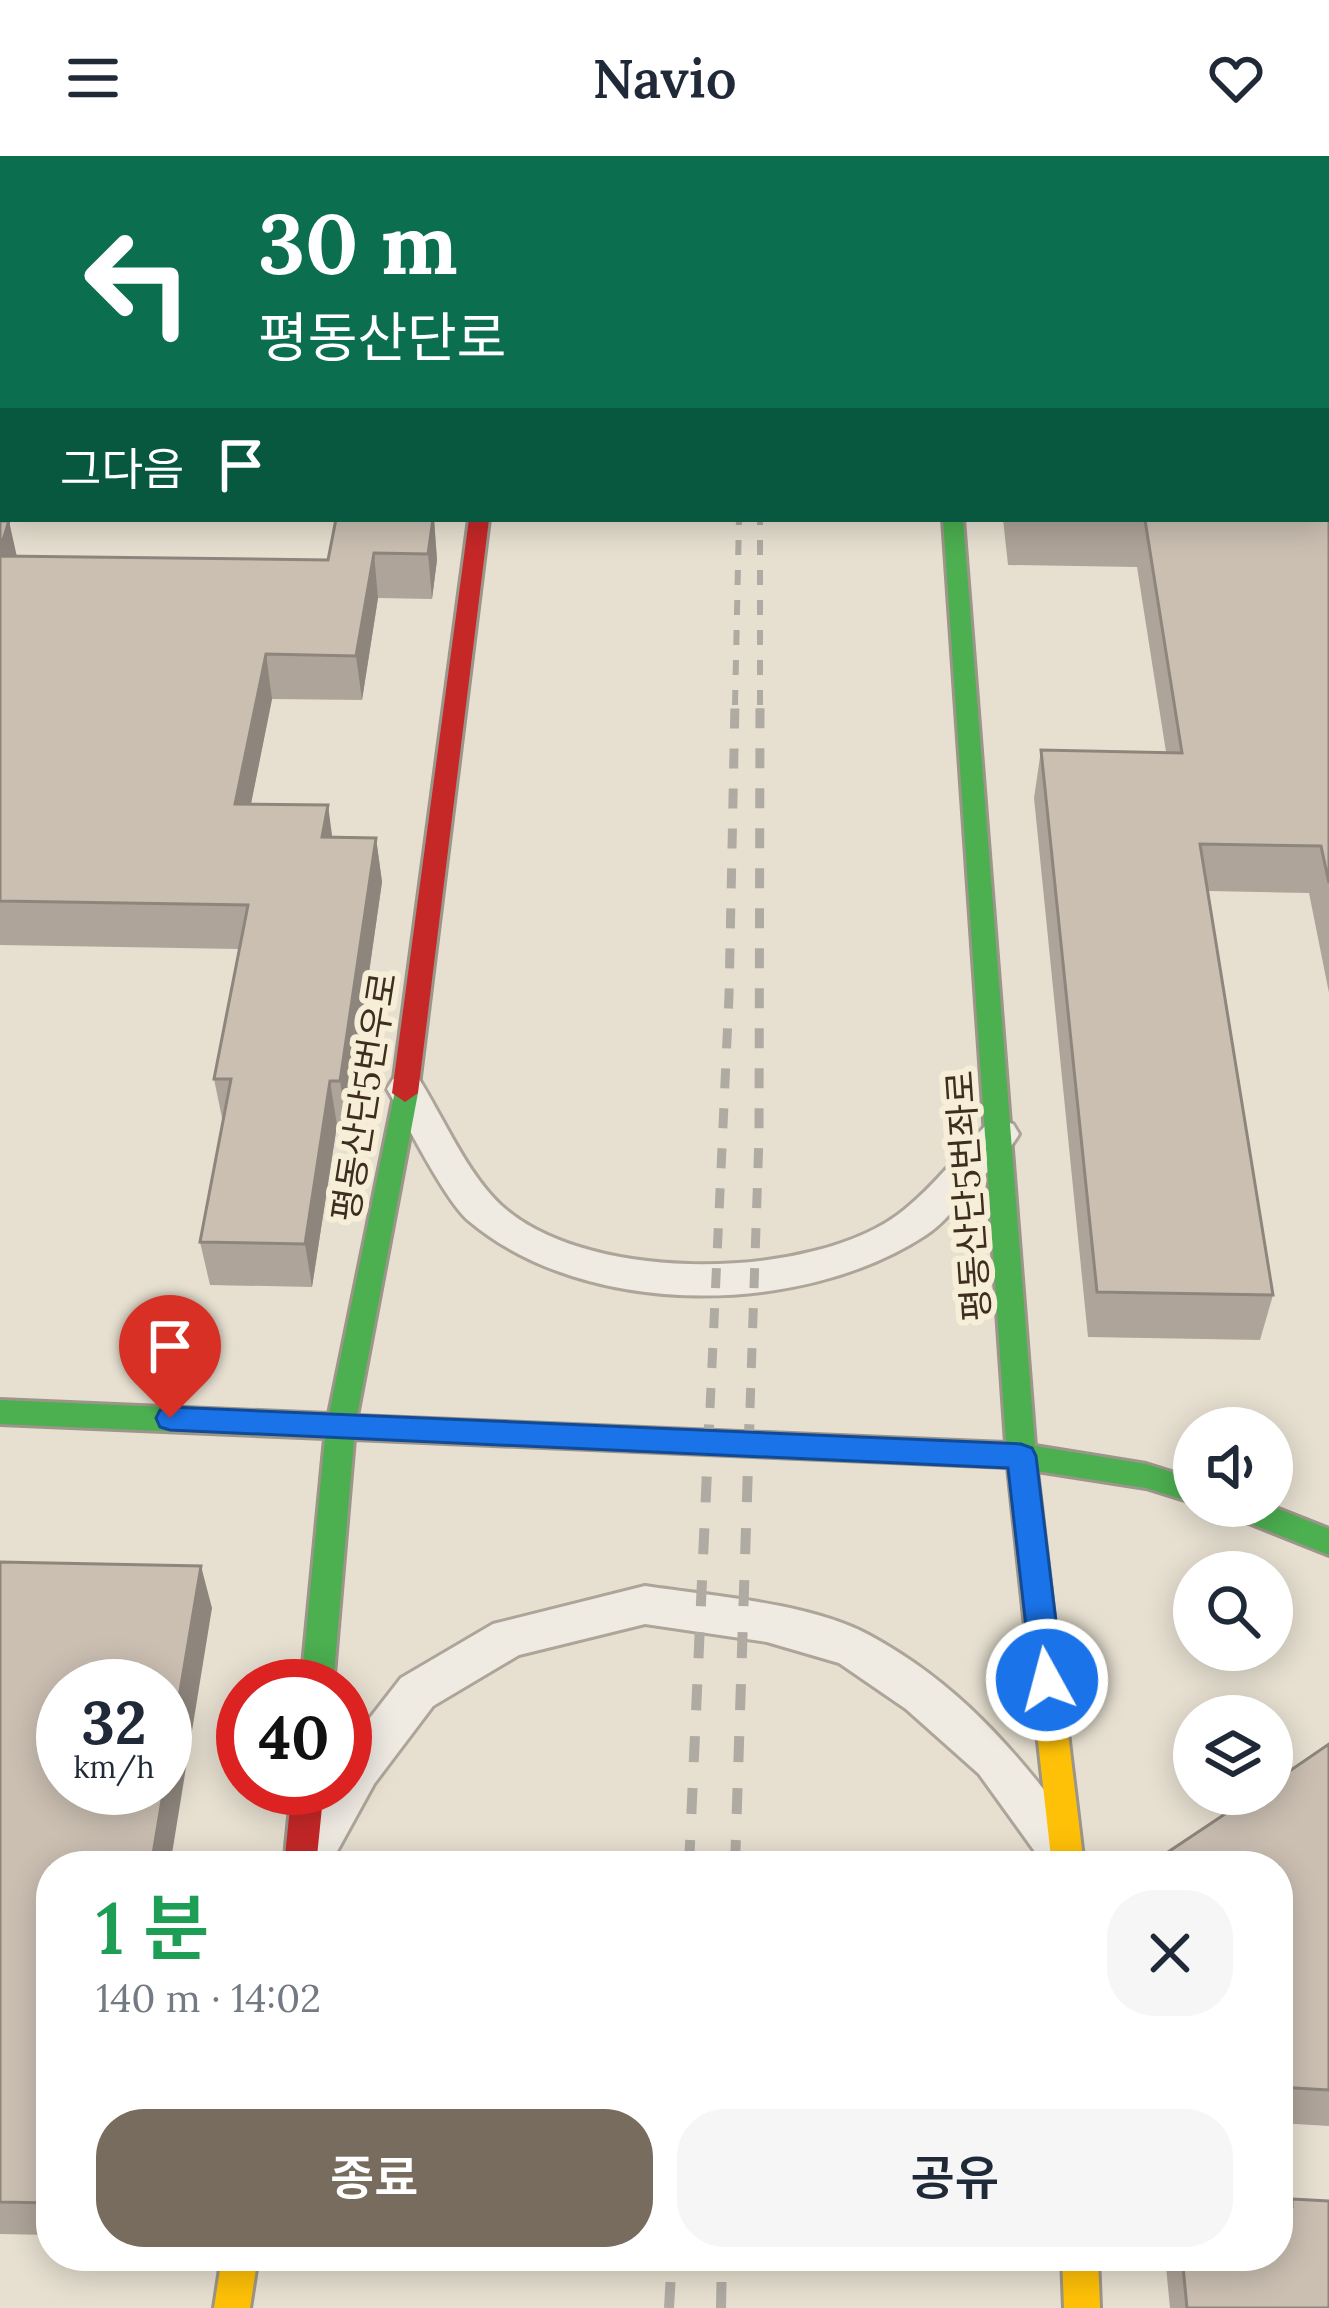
<!DOCTYPE html>
<html lang="ko">
<head>
<meta charset="utf-8">
<style>
	:root { --surface:#fff; --page:#f6f6f7; --text:#1f2937; --muted:#747a83; --accent:#786c5e }
	body { margin:0; font-family:Lora,"Noto Sans KR",serif; background:var(--page); color:var(--text); height:100vh; display:flex; flex-direction:column; font-size:45px; white-space:nowrap }
	* { box-sizing:border-box; margin:0 }
	p { font-size:39px; color:var(--muted) }
	.icon { flex:none; width:66px; height:66px; fill:none; stroke:currentColor; stroke-width:2; stroke-linecap:round; stroke-linejoin:round }
	.map { position:relative; flex:1; overflow:hidden }
	.panel { position:absolute; left:36px; top:1695px; width:1257px; height:420px; display:flex; flex-direction:column; background:var(--surface); border-radius:48px; box-shadow:0 6px 30px #0003 }
	.panel>* { flex:none }
	.top-card { position:absolute; left:0px; top:0px; width:1329px; height:366px; box-shadow:0 6px 30px #0003; background:#0b6e4f; color:#fff; overflow:hidden }
	.tools { position:absolute; left:1173px; top:1251px; display:grid; gap:24px }
	.tools a { display:grid; place-items:center; width:120px; height:120px; border-radius:50%; background:var(--surface); box-shadow:0 6px 30px #0003; font-size:60px }
	.speed { position:absolute; left:36px; top:1503px; display:flex; gap:24px; font-size:60px; font-weight:700; text-align:center }
	.speed>* { display:grid; place-content:center; width:156px; height:156px; border-radius:50%; background:var(--surface); box-shadow:0 6px 30px #0003; line-height:1 }
	.speed small { font-size:30px; font-weight:400 }
	.speed .limit { border:18px solid #d22; background:#fff; color:#111 }
	.pin { position:absolute; display:grid; place-items:center; width:102px; height:102px; color:#fff; margin:-123px -51px; border-radius:50% 50% 50% 0; rotate:-45deg; box-shadow:0 0 12px #0007 }
	.pin .icon { rotate:45deg }
	.me { position:absolute; width:132px; margin:-66px; rotate:353deg; stroke-linejoin:round; filter:drop-shadow(0 0 9px #0008) }
	.turn { display:flex; align-items:center; gap:42px; height:252px; padding:0 60px; font-size:54px }
	.turn .icon { width:156px; height:156px; stroke-width:2.5 }
	.turn b { display:block; font-size:84px; line-height:102px }
	.then { display:flex; align-items:center; height:114px; padding:0 60px; background:#0003; gap:24px; font-size:45px }
	.round { display:grid; place-items:center; flex:none; width:126px; height:126px; border-radius:48px; background:var(--page) }
	.summary { display:flex; align-items:center; justify-content:space-between; height:204px; padding:0 60px }
	h1 { font-size:72px; font-weight:600; line-height:90px; color:#1e9e55 }
	.cta { display:flex; gap:24px; margin-top:auto; padding:24px 60px }
	.cta a { flex:1; height:138px; border-radius:48px; background:var(--accent); color:#fff; font-size:48px; font-weight:600; line-height:138px; text-align:center }
	.cta a+a { background:var(--page); color:var(--text) }
	header { display:flex; justify-content:space-between; align-items:center; height:156px; padding:0 60px; background:var(--surface); font-size:54px; font-weight:600 }
	.map>svg:first-child { display:block }
	.lines { fill:none; stroke-linecap:round; stroke-linejoin:round }
	.street-casing { stroke:#ada599; stroke-width:6 }
	.fast-casing { stroke:#9c958a; stroke-width:6 }
	.slow-casing { stroke:#9c958a; stroke-width:6 }
	.jam-casing { stroke:#9c958a; stroke-width:6 }
	.street { fill:#efebe3; fill-rule:evenodd }
	.fast { fill:#4caf50; fill-rule:evenodd }
	.slow { fill:#ffc107; fill-rule:evenodd }
	.jam { fill:#c62828; fill-rule:evenodd }
	.rail-far2 { stroke:#afaaa2; stroke-width:6; stroke-dasharray:15 15; stroke-linecap:butt }
	.rail-far1 { stroke:#afaaa2; stroke-width:9; stroke-dasharray:20 20; stroke-linecap:butt }
	.rail { stroke:#afaaa2; stroke-width:10; stroke-dasharray:26 26; stroke-linecap:butt }
	.wall { fill:#afa499 }
	.shaded-wall { fill:#8e867d }
	.building { fill:#cbbfb2; stroke:#8e867d; stroke-width:3 }
	.route { fill:#1a73e8; stroke:#114b97; stroke-width:3 }
	.labels { text-anchor:middle; dominant-baseline:central; stroke-width:12; stroke-linejoin:round; paint-order:stroke }
	.street-label { font-size:36px; fill:#3d2e20; stroke:#f7eed8 }
</style>
</head>
<body>
<header><svg class="icon" aria-label="menu" viewBox="0 0 24 24"><path d="M4 6h16M4 12h16M4 18h16"/></svg>Navio<svg class="icon" aria-label="heart" viewBox="0 0 24 24"><path d="M12 20l-8-8c-3-5 5-10 8-4 3-6 11-1 8 4z"/></svg></header>
<div class="map">
<svg width="1329" height="2152" viewBox="0 0 1329 2152">
	<rect width="100%" height="100%" fill="#e7e0d1"/>
	<g class="lines">
		<defs>
			<path id="street" d="M406,919L419,923C442,960 463,1008 492,1040C572,1130 815,1127 904,1054C934,1030 960,996 987,968L1000,964L1013,968L1019,978C1009,996 992,1011 977,1027C962,1043 946,1066 926,1079C802,1161 585,1163 469,1065C445,1045 405,964 387,933L393,923Z
				M645,1430C712,1440 810,1447 869,1479C958,1527 1016,1595 1075,1674L1081,1689L1075,1704L1060,1710L1041,1704L979,1618L906,1553L839,1507L767,1486L645,1468L519,1499L433,1550L374,1628L329,1710H280L323,1632H345V1594L401,1522L493,1468Z"/>
			<path id="fast" d="M916,0H934V3H916Z
				M943,363H963L1035,1290L1146,1308L1194,1323V1347L1146,1332L1037,1315L1053,1452L1049,1461L1038,1465L1027,1461L1023,1452L1008,1311L354,1283L333,1530H301L325,1282L0,1268V1244L329,1258L396,930L405,928L418,937L357,1260L1006,1287Z
				M1224,1350H1271L1329,1373V1399L1229,1359Z"/>
			<path id="slow" d="M516,0H534V3H516Z
				M1038,1439L1049,1443L1053,1452L1084,1710H1052L1023,1452L1027,1443Z
				M222,2100H258L250,2152H214Z
				M1062,2100H1098L1100,2152H1064Z"/>
			<path id="jam" d="M469,363H489L418,937L405,946L392,937Z
				M292,1632H324L316,1710H284Z"/>
		</defs>
		<!-- street casing -->
		<use href="#street" class="street-casing"/>
		<!-- fast casing -->
		<use href="#fast" class="fast-casing"/>
		<!-- slow casing -->
		<use href="#slow" class="slow-casing"/>
		<!-- jam casing -->
		<use href="#jam" class="jam-casing"/>
		<!-- street -->
		<use href="#street" class="street"/>
		<!-- fast -->
		<use href="#fast" class="fast"/>
		<!-- slow -->
		<use href="#slow" class="slow"/>
		<!-- jam -->
		<use href="#jam" class="jam"/>
		<!-- rail-far2 -->
		<path class="rail-far2" d="M735,549L739,363
			M760,549V363"/>
		<!-- rail-far1 -->
		<path class="rail-far1" d="M710,1252L729,840L735,546
			M750,1252L759,981L760,546"/>
		<!-- rail -->
		<path class="rail" d="M689,1710L710,1249
			M735,1710L750,1249
			M669,2152L672,2100
			M721,2152L722,2100"/>
	</g>
	<!-- wall -->
	<path class="wall" d="M0,0H493L492,3H3V17H0Z
		M1329,51V837L1309,737L1208,735L1273,1139L1260,1184L1088,1181L1034,642L1041,594L1166,596L1137,411L1008,409L1003,363H1326Z
		M0,109H3V274H0Z
		M434,363L437,404L432,443L378,442L362,544L272,543L251,648L332,681L376,682L382,726L347,970L337,969L312,1131L210,1129L200,1086L223,967L214,923L239,793L0,789V365L17,400L328,404Z
		M0,1406L212,1452L51,1710V2079L0,2078Z
		M1329,1588V1970L1278,1967V1710Z
		M1292,2043L1329,2152H1170L1165,2100H1278L1288,2051Z"/>
	<!-- shaded-wall -->
	<path class="shaded-wall" d="M434,363L437,404L432,443L428,398Z
		M9,365L19,410L0,408V393Z
		M374,397L378,442L362,544L356,500Z
		M266,498L272,543L242,692L235,648Z
		M328,649L334,694L322,681Z
		M376,682L382,726L347,970L340,925Z
		M330,925L337,969L312,1131L305,1088Z
		M201,1410L212,1452L170,1710H151Z"/>
	<!-- building -->
	<path class="building" d="M32,0H457L456,3H31Z
		M1326,51H1329V727L1321,690L1200,688L1273,1139L1097,1136L1041,594L1182,597L1145,364L1068,363H1326Z
		M0,109H3L2,231H0Z
		M336,363H433L428,398L374,397L356,500L266,498L235,648L328,649L322,681L376,682L340,925H330L305,1088L200,1086L231,923H214L248,749L0,745V400L328,404Z
		M0,365H9L0,393Z
		M0,1406L201,1410L165,1625V1530H63V1632H164L151,1710H51V2047L0,2046Z
		M1329,1588V1934L1278,1931V1710H1147L1255,1638H1272V1627Z
		M1292,2043L1329,2045V2152H1187L1182,2100H1278V2050L1292,2051Z"/>
	<!-- route -->
	<path class="route" d="M170,1251L1021,1288L1032,1292L1036,1300L1063,1524L1058,1534L1047,1538L1036,1534L1032,1524L1008,1312L170,1274L160,1271L156,1262L160,1254Z"/>
	<g class="labels">
		<!-- street labels -->
		<g class="street-label">
			<text transform="translate(364 941) rotate(-81)">평동산단5번우로</text>
			<text transform="translate(968 1040) rotate(-94)">평동산단5번좌로</text>
		</g>
	</g>
</svg>
<div class="tools">
<a><svg class="icon" aria-label="sound" viewBox="0 0 24 24"><path d="M4 9h4l5-4v14l-5-4H4zM17 9q2 3 0 6"/></svg></a>
<a><svg class="icon" aria-label="search" viewBox="0 0 24 24"><circle cx="10" cy="10" r="6"/><path d="M15 15l6 6"/></svg></a>
<a><svg class="icon" aria-label="layers" viewBox="0 0 24 24"><path d="M12 4l9 5-9 5-9-5zM3 14l9 5 9-5"/></svg></a>
</div>
<div class="speed"><div>32<small>km/h</small></div><div class="limit">40</div></div>
<div class="pin" style="left:170px;top:1262px;background:#d93025"><svg class="icon" aria-label="arrive" viewBox="0 0 24 24"><path d="M6 21V4h12l-3 4 3 4H6"/></svg></div>
<svg class="me" style="left:1047px;top:1524px" viewBox="-20 -20 40 40"><circle r="17" fill="#1a73e8" stroke="#fff" stroke-width="3"/><path d="M0-11L8 9 0 5-8 9z" fill="#fff"/></svg>
<div class="top-card">
<div class="turn"><svg class="icon" aria-label="left" viewBox="0 0 24 24"><path d="M17 20v-9H6M10 6l-5 5 5 5"/></svg><div><b>30 m</b>평동산단로</div></div>
<div class="then">그다음<svg class="icon" aria-label="arrive" viewBox="0 0 24 24"><path d="M6 21V4h12l-3 4 3 4H6"/></svg></div>
</div>
<section class="panel">
<div class="summary"><div><h1>1 분</h1><p>140 m · 14:02</p></div><a class="round"><svg class="icon" aria-label="close" viewBox="0 0 24 24"><path d="M6 6l12 12M18 6L6 18"/></svg></a></div>
<div class="cta"><a>종료</a><a>공유</a></div>
</section>
</div>
</body>
</html>
